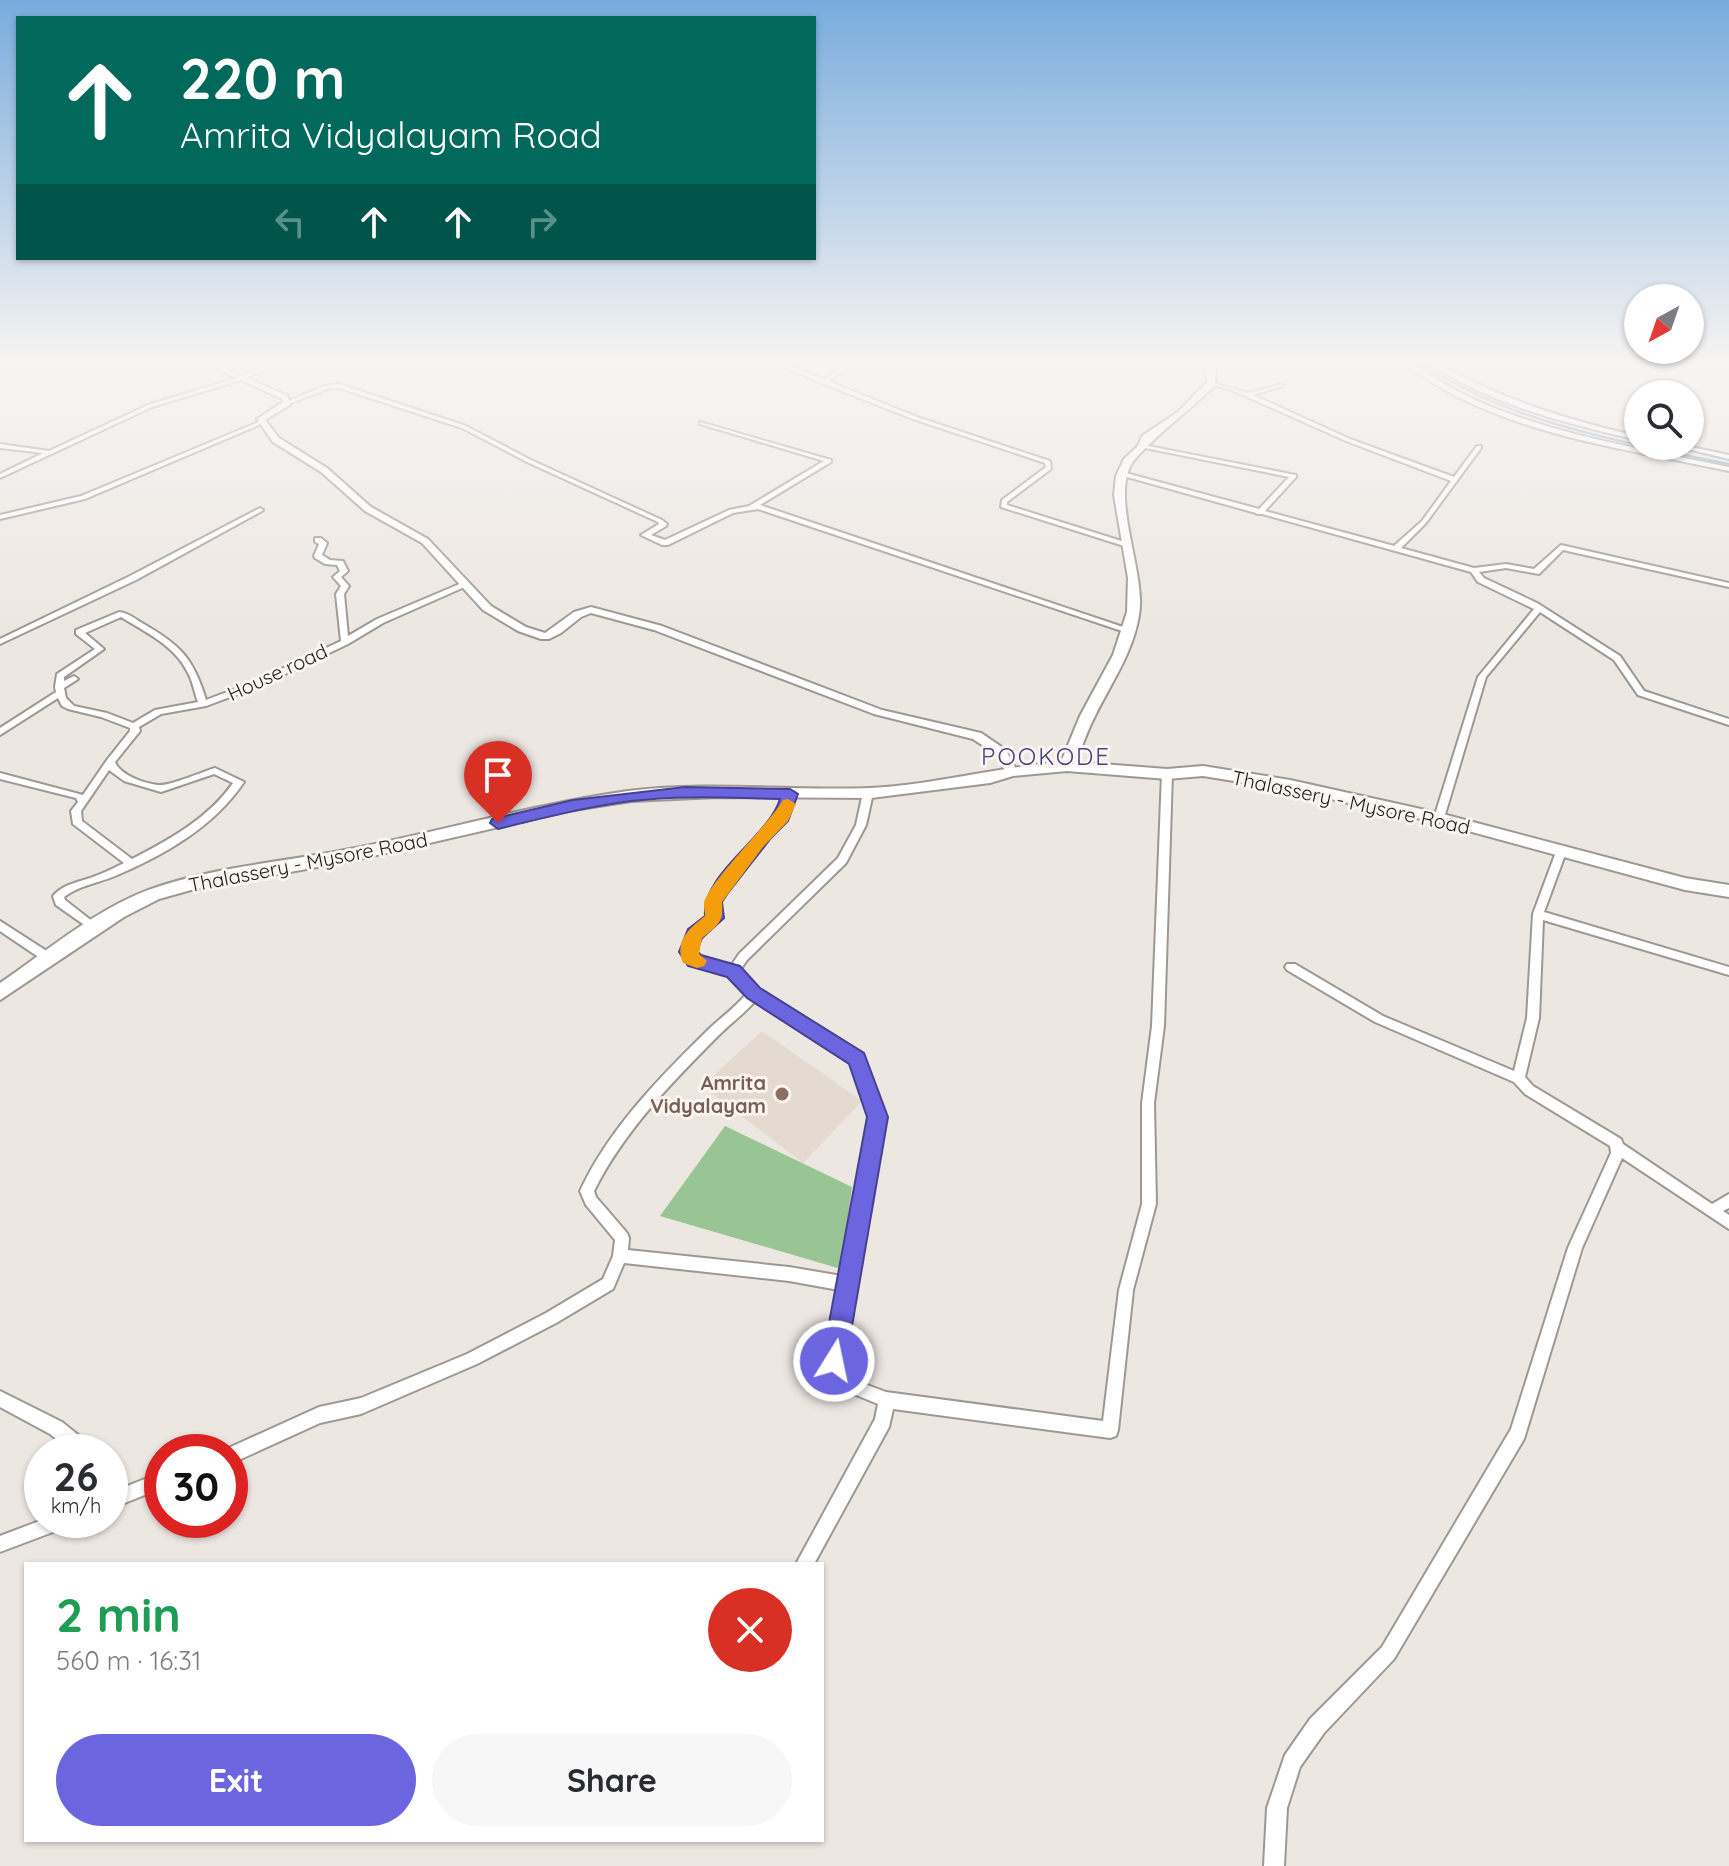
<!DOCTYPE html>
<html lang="en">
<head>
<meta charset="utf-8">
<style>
	:root { --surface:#fff; --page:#f7f7f7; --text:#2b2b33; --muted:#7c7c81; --accent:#6b65df }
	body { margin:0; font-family:Quicksand,sans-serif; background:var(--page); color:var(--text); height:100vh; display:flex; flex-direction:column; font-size:30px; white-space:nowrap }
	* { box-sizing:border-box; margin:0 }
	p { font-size:26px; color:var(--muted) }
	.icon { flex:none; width:44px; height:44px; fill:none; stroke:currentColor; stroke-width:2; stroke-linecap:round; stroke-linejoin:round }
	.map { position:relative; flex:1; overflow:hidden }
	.details { position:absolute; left:24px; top:1562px; width:800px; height:280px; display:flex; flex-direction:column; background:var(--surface); border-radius:0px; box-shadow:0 2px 6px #0004 }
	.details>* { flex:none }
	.banner { position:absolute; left:16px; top:16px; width:800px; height:244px; border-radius:0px; box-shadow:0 2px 6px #0004; background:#00695c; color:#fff; overflow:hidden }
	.needle { width:52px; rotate:220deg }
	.controls { position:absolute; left:1624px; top:284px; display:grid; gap:16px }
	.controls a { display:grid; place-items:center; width:80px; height:80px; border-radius:50%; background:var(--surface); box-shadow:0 2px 6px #0004; font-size:40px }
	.speed { position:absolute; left:24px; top:1434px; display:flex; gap:16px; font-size:40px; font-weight:700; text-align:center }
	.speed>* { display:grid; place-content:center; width:104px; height:104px; border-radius:50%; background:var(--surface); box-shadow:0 2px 6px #0004; line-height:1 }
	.speed small { font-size:20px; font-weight:400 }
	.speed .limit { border:12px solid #d22; background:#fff; color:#111 }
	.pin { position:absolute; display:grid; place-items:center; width:68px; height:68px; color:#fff; margin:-82px -34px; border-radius:50% 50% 50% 0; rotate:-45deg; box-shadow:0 0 8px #0007 }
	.pin .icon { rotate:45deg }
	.me { position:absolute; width:88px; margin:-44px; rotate:10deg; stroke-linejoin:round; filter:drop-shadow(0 0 6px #0008) }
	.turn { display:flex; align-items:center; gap:28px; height:168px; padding:0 32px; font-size:36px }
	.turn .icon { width:104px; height:104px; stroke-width:2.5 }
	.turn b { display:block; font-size:56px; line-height:68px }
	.lanes { display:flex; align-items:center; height:76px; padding:0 32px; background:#0003; justify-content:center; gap:40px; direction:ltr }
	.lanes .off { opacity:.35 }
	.round { display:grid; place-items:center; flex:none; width:84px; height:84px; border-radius:42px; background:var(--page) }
	.head { display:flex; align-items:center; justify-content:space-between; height:136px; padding:0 32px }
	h1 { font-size:48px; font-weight:700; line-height:60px; color:#1e9e55 }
	.button { display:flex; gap:16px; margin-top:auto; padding:16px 32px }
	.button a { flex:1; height:92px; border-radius:48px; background:var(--accent); color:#fff; font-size:32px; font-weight:700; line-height:92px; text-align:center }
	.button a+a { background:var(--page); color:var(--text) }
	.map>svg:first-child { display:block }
	.built { fill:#e5dacf }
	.green { fill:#99c494 }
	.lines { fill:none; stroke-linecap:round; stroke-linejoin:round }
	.stream { stroke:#70a1cd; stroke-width:2 }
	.minor-casing { stroke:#9d9893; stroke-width:4 }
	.tertiary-casing { stroke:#9d9893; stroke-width:4 }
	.primary-casing { stroke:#9d9893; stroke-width:4 }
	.minor { fill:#fff; fill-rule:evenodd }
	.tertiary { fill:#fff; fill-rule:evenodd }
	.primary { fill:#fff; fill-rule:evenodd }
	.route { fill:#6b65df; stroke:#464291; stroke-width:2 }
	.slow { fill:#f59e0b }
	.education-dot { fill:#8d6e63; stroke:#faf5f0; stroke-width:3 }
	.labels { text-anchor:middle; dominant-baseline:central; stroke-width:6; stroke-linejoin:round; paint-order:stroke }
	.street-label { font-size:20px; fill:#1c1a18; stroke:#faf5f0 }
	.education-label { font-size:20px; font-weight:bold; fill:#785e54; stroke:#faf5f0; text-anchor:end }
	.quarter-label { font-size:24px; letter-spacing:2px; fill:#444481; stroke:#faf5f0 }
</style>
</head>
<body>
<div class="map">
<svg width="1729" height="1866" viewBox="0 0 1729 1866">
	<rect width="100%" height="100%" fill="#ede7e2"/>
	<!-- built -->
	<path class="built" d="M762,1031L862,1101L803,1163L702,1086Z"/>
	<!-- green -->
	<path class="green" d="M725,1126L852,1187L841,1269L660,1216Z"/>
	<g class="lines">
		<!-- stream -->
		<path class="stream" d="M1421,364C1488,407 1561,428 1638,445
			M1642,446L1729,464"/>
		<defs>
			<path id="minor" d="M270,364H277L241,380L152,407L0,478V474L43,453L0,448V444L49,451L148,405L237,378Z
				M778,364H786L824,379L848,364H855L828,381L917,417L1050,461L1051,469L1007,502V505L1131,544L1124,546L1001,507L1002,500L1046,467L1045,463L913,419L821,383Z
				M1405,364H1412C1436,379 1460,394 1487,405C1564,437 1647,450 1729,467V471C1622,448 1494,433 1405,364Z
				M1431,364H1438C1503,399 1566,420 1638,436V440C1569,424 1491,405 1431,364Z
				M1210,382L1248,393L1283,384V386L1253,395L1350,439L1454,477L1477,446H1481V448L1426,523L1401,548L1474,568L1506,564L1534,569L1561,545L1729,583V587L1563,550L1539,574L1506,568L1479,572L1484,578L1537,603L1620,656L1644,691L1729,719V725L1638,695L1614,660L1540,612L1486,677L1444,818L1439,821L1436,820L1434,818L1478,677L1534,609L1478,582L1471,572L1262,514H1257L1256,513L1120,475L1119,474L1122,472L1259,509L1289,477L1140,447L1143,445L1296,475V477L1265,511L1394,546L1422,521L1451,481L1346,441L1234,391L1210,384Z
				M339,384L466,426L531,460L662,520L667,524L666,526L651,535L665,540L729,510L749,506L824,461L700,424V422L831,460V462L760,505L1135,631L1134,633H1128L758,509L733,513L668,545H662L641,535L659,524L658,522L527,462L462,428L339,388L327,389L289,404L284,403L324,386Z
				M261,421L266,422L85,499L0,519V515L81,496Z
				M1675,446H1687L1729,455V459Z
				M260,508L263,510L262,511L136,580L0,644V639L130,576Z
				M315,538H321L327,543L322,555L330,560L343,561L348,571L341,577L349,586L344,594L348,636L377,619L462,583L469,585L383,623L348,644L262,685L206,706L161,714L139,727L140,731L115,762C120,775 145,784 159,785C170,786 202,772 215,768L244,782C214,827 164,855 115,876C98,883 78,886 64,897L65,900L92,921L87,925L83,924L56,905L53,896C63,884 79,882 93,877C104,873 114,868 124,863L73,824L71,811L78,802L76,798L0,779V773L83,795L107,760L130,731V728L101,717L68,709L62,706L58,698L0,735V728L56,692L55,687L57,674L95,649L76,634V630L119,612C128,613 134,618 142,623C180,645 193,657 206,700L256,681L341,641L336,594L341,586L333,577L340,571L337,565L325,564L315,558L314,556L319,544L315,542ZM121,617C145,632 174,645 187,671C193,681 194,692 198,702L155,710L133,723L107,713L74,706L66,698L64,688L78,679L74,676L64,681V677L104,649L85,633ZM109,770L124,781L161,792L214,774L233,783C209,818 169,840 132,859L82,821L81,811Z
				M1167,771L1172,774L1164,1026L1154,1103L1156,1204L1133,1290L1118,1430L1116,1436L1110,1438L893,1409L889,1427L814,1564H796L875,1419L878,1404L844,1390L826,1361L839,1290L789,1281L624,1263L613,1289L556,1323L477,1364L361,1414L320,1423L230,1464V1452H224V1450L319,1407L361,1398L467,1354L546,1313L603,1279L613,1256L615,1240L586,1205L580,1191C610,1127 661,1076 711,1027C723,1016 737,1006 747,993L730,974L685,961C679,940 696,930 709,917L708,901L709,898L761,832L778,817L785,794L790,791L795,794L785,820L769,836L718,902L720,918L697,942L694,955L731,966L739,954L838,858L856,825L863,793L868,790L871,791L873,793L866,825L846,863L747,960L740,970L758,990L861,1055L883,1117L842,1360L854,1380L886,1392L1103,1421L1119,1290L1142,1204V1103L1152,1026L1162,774ZM756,1000L852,1062L871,1117L842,1276L789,1267L628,1250L629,1238L627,1233L596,1197L594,1191C624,1131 672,1082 719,1035C731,1023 745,1013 756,1000Z
				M1561,848L1566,852L1544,912L1729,967V975L1543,920L1539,1018L1525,1077L1533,1086L1621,1139L1623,1144L1712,1204L1729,1194V1208L1723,1211L1729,1215V1229L1622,1158L1582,1248L1524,1439L1394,1659L1324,1733L1300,1767L1287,1808L1284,1866H1264L1267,1808L1285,1755L1310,1719L1382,1647L1511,1429L1568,1248L1611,1153L1610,1146L1525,1094L1514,1082L1375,1022L1287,970L1285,967L1287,964H1295L1383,1016L1514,1071L1527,1018L1533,914L1556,852Z
				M0,921L45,950L47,953L45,956H37L0,931Z
				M0,1391L62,1422L92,1446L94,1452H73L50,1434L0,1407Z
				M162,1472V1488L110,1509V1493Z
				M42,1520H71L69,1526L0,1552V1536Z"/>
			<path id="tertiary" d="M206,364H216L288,396L290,405L265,420L279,438L327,468L371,507L428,539L491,606L526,627L545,633L574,612L591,607L662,626L882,710L981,733L1006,750L1017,771L1011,775L1007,774L997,755L973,739L874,714L654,630L591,613L581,617L561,633L549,639H541L518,631L483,610L422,543L365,511L321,472L273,442L257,419L283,402L282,399Z"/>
			<path id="primary" d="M1206,364H1216L1215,385C1189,411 1159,432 1135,459C1107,492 1147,573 1139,615C1133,653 1111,683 1095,716C1087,731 1082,747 1076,762L1167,769L1203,766L1290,780L1439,813L1685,878L1729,885V897L1685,890L1439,823L1290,790L1203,776L1167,779L1067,771L1013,776L990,783L871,798L717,797L632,801L573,810L351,861L191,890L159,899L124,917L0,1000V983C47,951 95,910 148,890C212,867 283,862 350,849C443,831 534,804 628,791C708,781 789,791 870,788C934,785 997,767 1061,762L1080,716L1113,655L1127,612L1128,578L1114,495L1116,476L1124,459L1138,446L1142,436L1178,412L1207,382Z"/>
		</defs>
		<!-- minor casing -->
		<use href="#minor" class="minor-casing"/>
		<!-- tertiary casing -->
		<use href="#tertiary" class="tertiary-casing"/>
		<!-- primary casing -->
		<use href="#primary" class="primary-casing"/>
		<!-- minor -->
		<use href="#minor" class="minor"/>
		<!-- tertiary -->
		<use href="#tertiary" class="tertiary"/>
		<!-- primary -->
		<use href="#primary" class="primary"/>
	</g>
	<!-- sky -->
	<linearGradient id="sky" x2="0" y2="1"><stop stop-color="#78acdd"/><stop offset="0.58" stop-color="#f7f4f2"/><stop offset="1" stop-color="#f7f4f2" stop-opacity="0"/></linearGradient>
	<rect width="1729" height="625" fill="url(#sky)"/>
	<!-- route -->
	<path class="route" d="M685,787L790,789L798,794L788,821L771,838L728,893L722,902L724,918L702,938L697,951L701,955L740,966L760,988L864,1053L888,1117L846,1361L843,1370L834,1374L825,1370L822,1361L867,1117L849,1064L747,998L727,977L688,966L679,952L688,929L705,916C702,873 768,838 780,799C731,798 681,795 631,801C586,807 542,818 498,829L490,823L492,819L573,800Z"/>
	<!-- slow -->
	<path class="slow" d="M788,799L796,804L788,821L763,847L722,902C724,922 717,926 702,938L699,954L707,961L704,966L697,968L683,963C674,941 690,928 705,916C705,912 704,907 704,903C707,884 770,823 783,800Z"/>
	<!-- markers -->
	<circle class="education-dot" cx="782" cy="1094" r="8"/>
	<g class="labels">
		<!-- street labels -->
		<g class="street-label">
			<text transform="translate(277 672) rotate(-25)">House road</text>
			<text transform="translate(1351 802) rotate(12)">Thalassery - Mysore Road</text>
			<text transform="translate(308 862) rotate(-11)">Thalassery - Mysore Road</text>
		</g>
		<!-- education labels -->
		<g class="education-label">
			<text x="766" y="1082">Amrita<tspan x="766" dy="23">Vidyalayam</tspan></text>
		</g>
		<!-- quarter labels -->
		<g class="quarter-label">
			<text x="1046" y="756">POOKODE</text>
		</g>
	</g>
</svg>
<div class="controls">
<a><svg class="needle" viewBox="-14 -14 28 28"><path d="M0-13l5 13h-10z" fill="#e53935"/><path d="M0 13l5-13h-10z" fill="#7c7c81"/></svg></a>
<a><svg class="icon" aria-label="search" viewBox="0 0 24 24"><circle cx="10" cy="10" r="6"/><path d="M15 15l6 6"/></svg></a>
</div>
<div class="speed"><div>26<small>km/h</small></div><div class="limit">30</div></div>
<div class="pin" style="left:498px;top:823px;background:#d93025"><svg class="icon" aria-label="arrive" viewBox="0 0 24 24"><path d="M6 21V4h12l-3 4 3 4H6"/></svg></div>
<svg class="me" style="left:834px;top:1361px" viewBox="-20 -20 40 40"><circle r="17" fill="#6b65df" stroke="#fff" stroke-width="3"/><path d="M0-11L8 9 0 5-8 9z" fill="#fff"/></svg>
<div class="banner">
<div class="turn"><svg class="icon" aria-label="ahead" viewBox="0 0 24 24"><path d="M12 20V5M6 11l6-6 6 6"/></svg><div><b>220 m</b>Amrita Vidyalayam Road</div></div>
<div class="lanes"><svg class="icon off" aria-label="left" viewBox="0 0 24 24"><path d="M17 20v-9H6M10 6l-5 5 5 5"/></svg><svg class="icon" aria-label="ahead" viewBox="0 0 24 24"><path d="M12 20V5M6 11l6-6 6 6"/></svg><svg class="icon" aria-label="ahead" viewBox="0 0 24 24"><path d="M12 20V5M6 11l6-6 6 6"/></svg><svg class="icon off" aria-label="right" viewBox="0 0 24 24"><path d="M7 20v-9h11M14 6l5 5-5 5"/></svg></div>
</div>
<section class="details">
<div class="head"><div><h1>2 min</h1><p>560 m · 16:31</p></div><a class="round" style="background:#d93025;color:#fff"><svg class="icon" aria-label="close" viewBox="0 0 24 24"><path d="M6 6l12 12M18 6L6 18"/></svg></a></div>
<div class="button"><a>Exit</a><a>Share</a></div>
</section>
</div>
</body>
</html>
